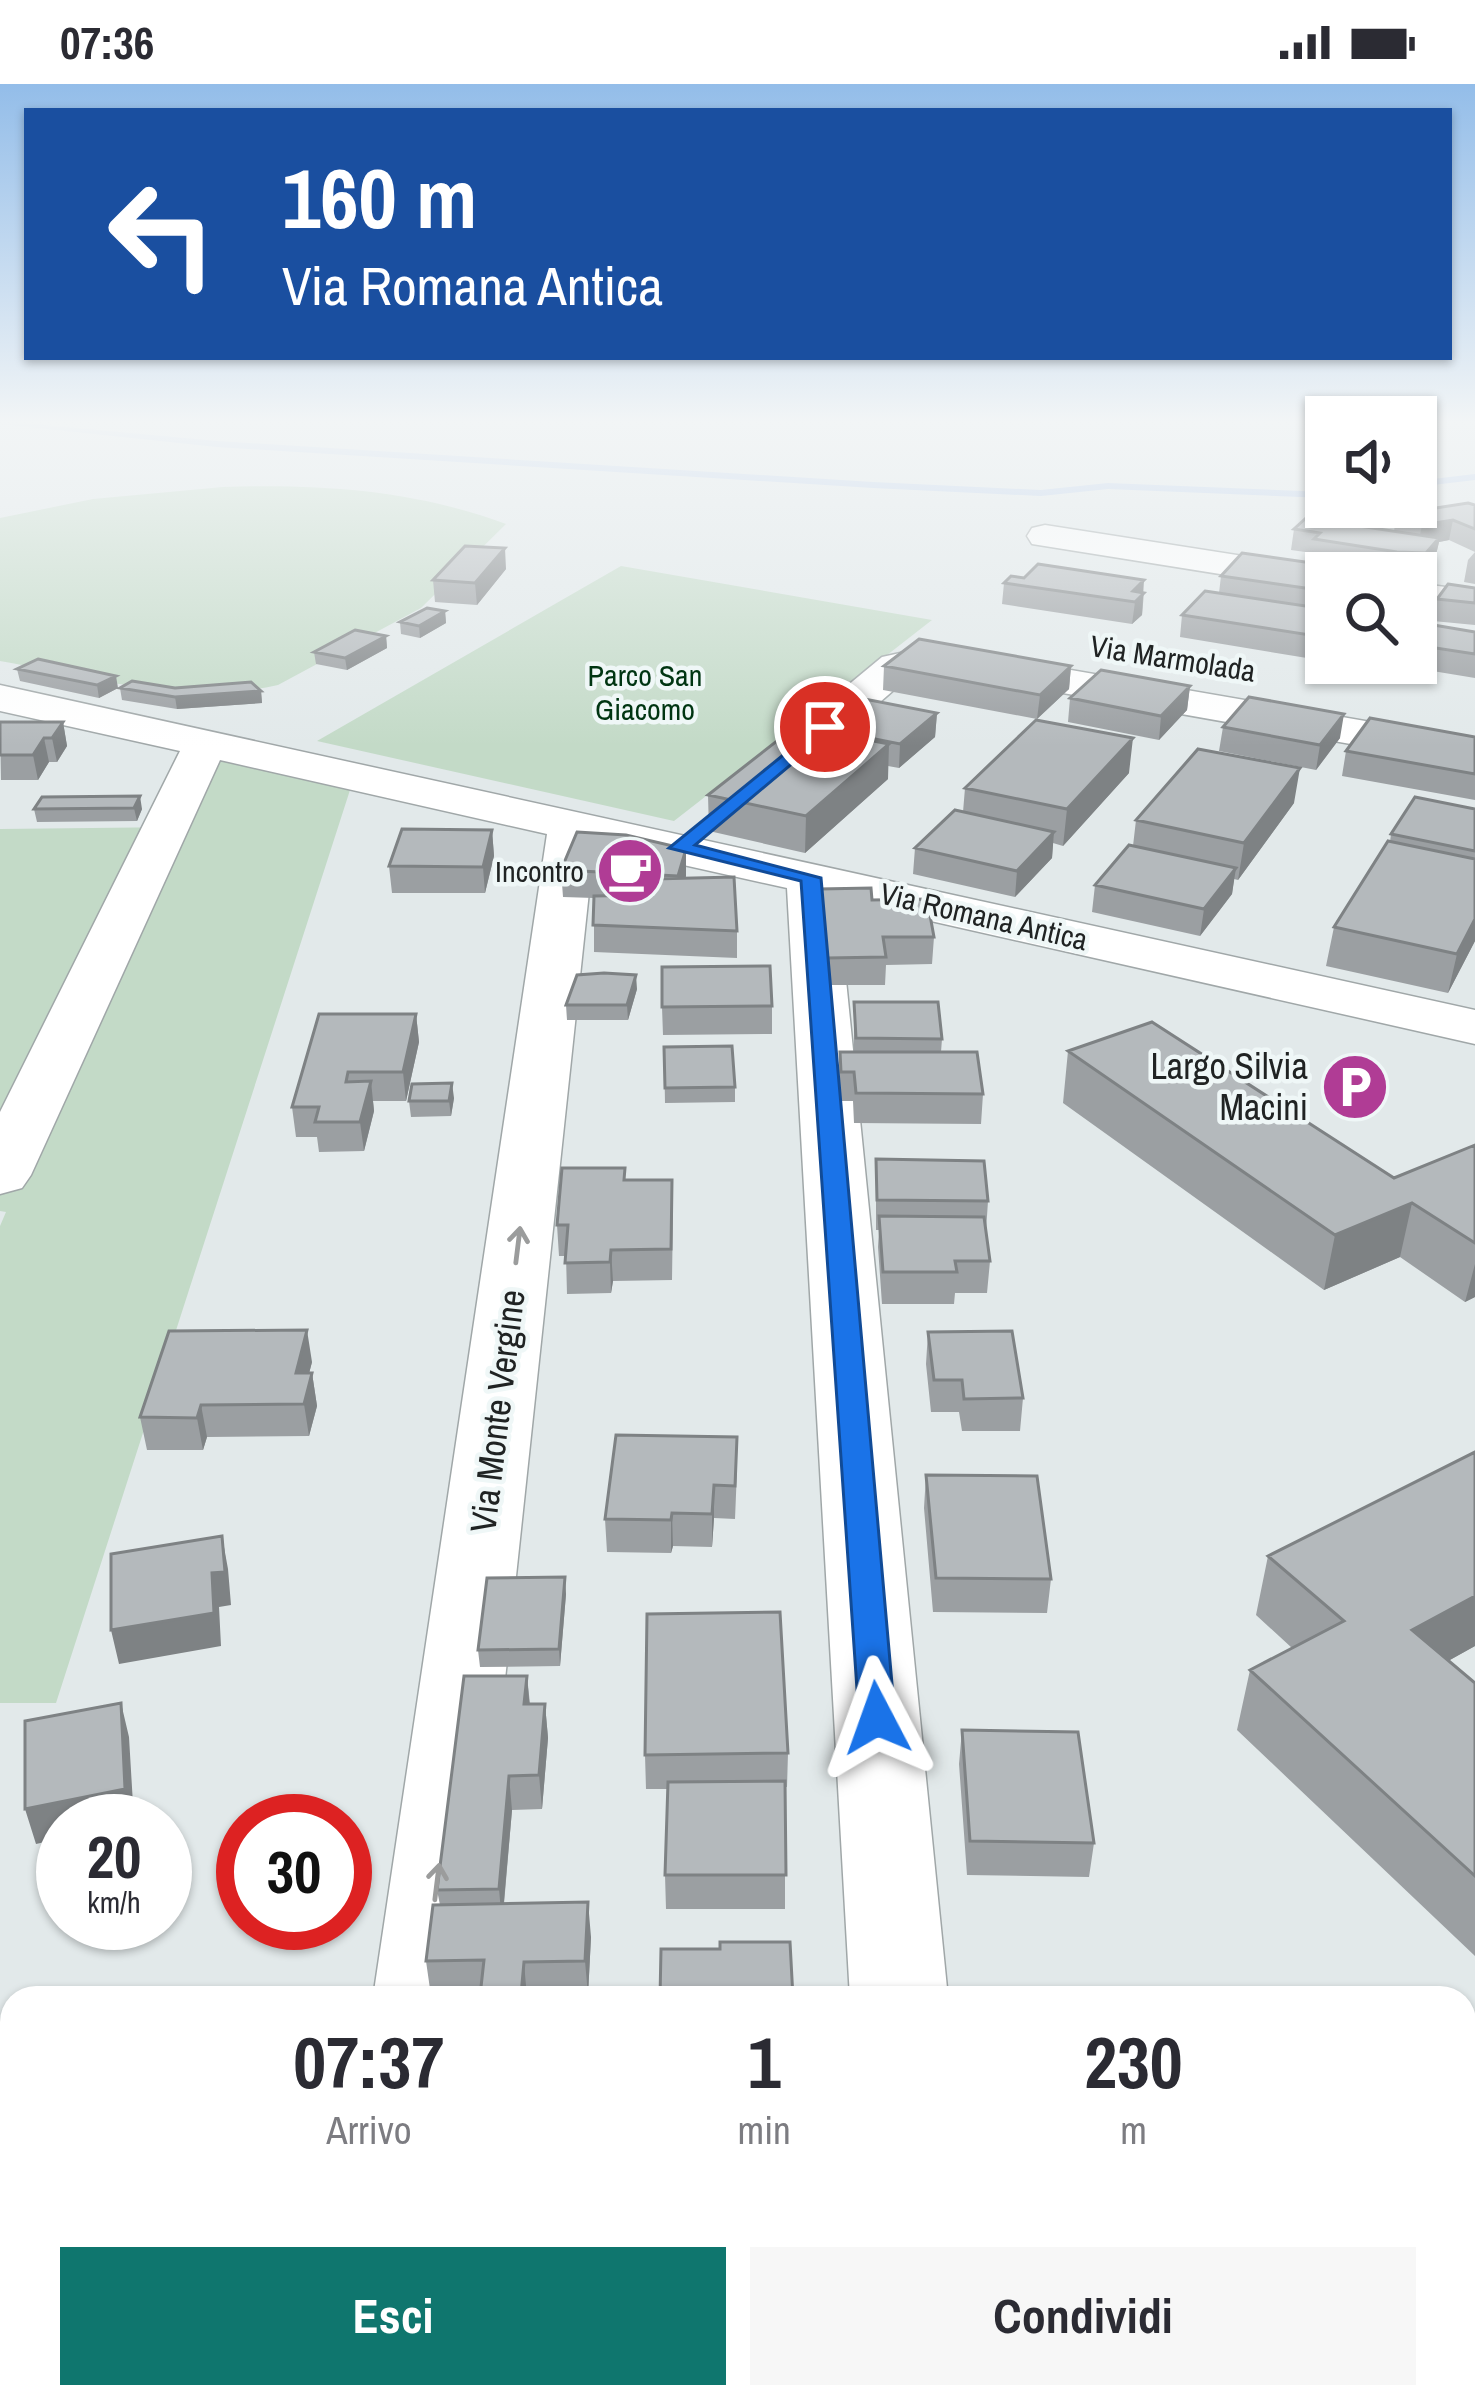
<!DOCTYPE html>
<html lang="it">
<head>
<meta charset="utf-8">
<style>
	:root { --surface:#fff; --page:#f7f7f7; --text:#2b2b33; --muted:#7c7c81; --accent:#0f766e }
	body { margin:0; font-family:"Archivo Narrow",sans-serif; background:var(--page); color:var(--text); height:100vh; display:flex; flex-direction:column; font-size:45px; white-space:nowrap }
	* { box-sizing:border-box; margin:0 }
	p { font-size:39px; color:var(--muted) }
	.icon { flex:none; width:66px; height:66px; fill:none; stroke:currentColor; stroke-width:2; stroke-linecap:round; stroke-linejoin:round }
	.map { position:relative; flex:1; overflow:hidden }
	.drawer { position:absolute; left:0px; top:1902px; width:1476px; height:423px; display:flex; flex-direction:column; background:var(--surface); border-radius:36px 36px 0 0; box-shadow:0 3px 9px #0004 }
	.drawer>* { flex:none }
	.guide { position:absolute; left:24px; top:24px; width:1428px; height:252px; border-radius:0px; box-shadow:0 3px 9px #0004; background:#1a4fa0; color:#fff; overflow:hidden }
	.buttons { position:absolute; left:1305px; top:312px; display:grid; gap:24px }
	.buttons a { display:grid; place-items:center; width:132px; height:132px; border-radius:0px; background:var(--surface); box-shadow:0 3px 9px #0004; font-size:60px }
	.speed { position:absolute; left:36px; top:1710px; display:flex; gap:24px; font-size:60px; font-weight:700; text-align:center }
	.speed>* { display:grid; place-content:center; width:156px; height:156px; border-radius:50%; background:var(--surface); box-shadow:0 3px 9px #0004; line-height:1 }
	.speed small { font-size:30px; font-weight:400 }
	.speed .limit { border:18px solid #d22; background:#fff; color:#111 }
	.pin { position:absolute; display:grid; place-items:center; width:102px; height:102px; color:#fff; margin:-51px; border:6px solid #fff; border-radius:50%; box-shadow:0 3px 12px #0007 }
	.me { position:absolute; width:132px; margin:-66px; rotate:356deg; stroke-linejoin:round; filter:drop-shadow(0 0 9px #0008) }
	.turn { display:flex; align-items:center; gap:42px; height:252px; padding:0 60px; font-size:54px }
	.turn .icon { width:156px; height:156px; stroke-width:2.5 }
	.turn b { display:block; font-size:84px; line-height:102px }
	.eta { display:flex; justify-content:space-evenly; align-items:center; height:204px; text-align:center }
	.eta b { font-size:72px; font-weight:700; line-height:84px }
	.button { display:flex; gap:24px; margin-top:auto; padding:24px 60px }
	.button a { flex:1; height:138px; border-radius:0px; background:var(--accent); color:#fff; font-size:48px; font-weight:700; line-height:138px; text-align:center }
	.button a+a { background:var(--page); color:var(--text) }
	.status { display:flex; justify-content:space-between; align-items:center; height:84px; padding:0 60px; background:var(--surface); direction:ltr }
	.status svg { height:33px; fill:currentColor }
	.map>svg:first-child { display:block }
	.green { fill:#c3dac7 }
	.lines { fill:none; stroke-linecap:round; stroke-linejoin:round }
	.stream { fill:#b4caeb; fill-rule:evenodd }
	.street-casing { stroke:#a0a7a8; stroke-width:3 }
	.street { fill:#fff; fill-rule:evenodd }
	.wall { fill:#9b9fa2 }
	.shaded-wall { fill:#7e8284 }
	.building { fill:#b4b9bc; stroke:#7e8284; stroke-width:3 }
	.oneway { stroke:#9b9c9c }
	.route { fill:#1a73e8; stroke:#114b97; stroke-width:3 }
	.labels { text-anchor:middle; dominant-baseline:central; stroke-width:9; stroke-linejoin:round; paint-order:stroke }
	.far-street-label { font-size:30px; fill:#202323; stroke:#eff7f7 }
	.far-park-label { font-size:30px; fill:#003512; stroke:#eff7f7 }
	.far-poi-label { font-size:30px; fill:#202323; stroke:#eff7f7; text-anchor:end }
	.poi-label { font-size:36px; fill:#202323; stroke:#eff7f7; text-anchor:end }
	.street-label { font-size:36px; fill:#202323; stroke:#eff7f7 }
</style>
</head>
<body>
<div class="status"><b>07:36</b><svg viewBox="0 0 49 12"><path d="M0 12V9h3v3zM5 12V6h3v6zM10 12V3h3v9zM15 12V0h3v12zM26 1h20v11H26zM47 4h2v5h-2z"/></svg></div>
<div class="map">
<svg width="1475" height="2323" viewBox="0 0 1475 2323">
	<rect width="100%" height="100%" fill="#e2e9ea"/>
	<!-- green -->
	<path class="green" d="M223,403C321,400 414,406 506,440L421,524L278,601C186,622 90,593 0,577V434L93,415Z
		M621,482L932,536L674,737L317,657Z
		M212,674L350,706L56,1619H0V1142L6,1128L0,1127V745L182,743Z"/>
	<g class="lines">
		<!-- stream -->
		<path class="stream" d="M0,337L217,357L873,398L1041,406L1108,399L1326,408V414L1108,405L1041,412L873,404L217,363L0,340Z
			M1475,390V396L1416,403V397Z"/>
		<defs>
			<path id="street" d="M1045,441L1326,485L1340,489H1326V507L1032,460L1027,452L1032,444Z
				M1416,499L1475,507V531L1416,521Z
				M932,562L1475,656V682L932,586L911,591L809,680L793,683L777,680L771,670L777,660L882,573Z
				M0,601L1475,926V960L838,816L948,1914H850L787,804L594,761L471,1914H373L547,750L220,676L31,1091L22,1104L0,1110V1028L180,667L0,627Z
				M313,2313H429L428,2323H312Z
				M873,2313H989L990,2323H874Z"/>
		</defs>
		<!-- street casing -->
		<use href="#street" class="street-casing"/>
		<!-- street -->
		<use href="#street" class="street"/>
	</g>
	<!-- wall -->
	<path class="wall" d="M1475,421V468L1449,456L1439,458L1435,475L1422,490L1393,489L1310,476L1312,469L1291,466L1294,445L1394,447L1397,430Z
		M1475,468V500L1464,498L1468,476Z
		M506,485L477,521L435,518L433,496Z
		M1326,489V557L1313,575L1180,553L1182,531L1219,509L1221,492Z
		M1004,499L1144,509L1142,531L1132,540L1002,520Z
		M1475,504V541L1433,537L1437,515Z
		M445,527L446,539L420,554L401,550L400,538Z
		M1416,538L1475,548V594L1396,581L1397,579H1416Z
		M386,552L387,564L347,586L316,580L314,568Z
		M884,582H1071L1069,605L1037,635L883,606Z
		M17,585L118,604L99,614L20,597Z
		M1190,602L1187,626L1159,656L1068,638L1070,614Z
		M120,604L261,607L262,619L177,625L122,616Z
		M937,629L935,653L899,684L888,682V695L805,769L709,747L708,711L810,645V642Z
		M0,638H63L67,662L57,678H49L38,696H1Z
		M1223,643L1340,654L1316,686L1219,667Z
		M1475,653V716L1342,692L1346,667Z
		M1129,689L1063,762L1053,759L1052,774L1015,813L913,790L915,764L963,728L965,704Z
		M42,713L142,725L137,737L37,738L34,725Z
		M1294,719L1238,796L1234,795L1232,810L1200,852L1092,828L1095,801L1133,762L1136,736Z
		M1475,725V857L1448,909L1326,882L1334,843L1390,758L1391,750Z
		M492,746L494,772L485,809H392L389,782Z
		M561,786L686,792L685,794L737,847V874L594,868V814L563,813Z
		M820,805L872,816L934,853L932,880L886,881L885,901H826L820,832Z
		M637,905L628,936H567L566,921Z
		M854,918L942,955L941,968L983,1010L981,1040L854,1039L853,1017H840L839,997L840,968H854Z
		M772,922V950L663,951L662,923Z
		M416,930L419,958L406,1017H373L374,1027L364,1067L319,1068L317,1053H296L292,1023Z
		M664,963L735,1003V1018L665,1019Z
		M1068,967L1394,1094L1475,1061V1213L1465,1218L1400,1173L1324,1206L1063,1019Z
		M454,1014L451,1032L411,1033L409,1017Z
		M876,1075L988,1117L986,1147L990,1177L987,1209H955L954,1220H882L878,1163L879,1146H876Z
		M625,1096L673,1126L672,1196L613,1197L611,1209L567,1210L566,1172H559L557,1141Z
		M928,1248L1023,1314L1020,1347H962L959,1328H931L926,1280Z
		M312,1278L309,1289H312L317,1322L309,1352L207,1353L203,1366H147L140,1333Z
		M1475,1368V1562L1448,1577L1475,1599V1872L1237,1646L1250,1586L1292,1564L1256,1531L1268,1472Z
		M737,1386L735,1435L714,1434L712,1463L673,1462L671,1469L607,1468L605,1435Z
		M926,1391L1051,1495L1047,1529L933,1528L924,1424Z
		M566,1510L560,1582L480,1583L478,1566Z
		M527,1592L530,1620H545L548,1654L542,1725L512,1726L504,1820L591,1853L588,1911L527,1914H481L480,1911L431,1912L426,1877L440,1821L437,1806Z
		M962,1646L1094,1759L1089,1793L967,1791L959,1680Z
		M788,1669L787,1703H785V1825H666L665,1791L668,1705H646L645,1671Z
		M0,1946H3L12,1971V2164H0Z"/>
	<!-- shaded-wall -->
	<path class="shaded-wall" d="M1453,436L1449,456L1439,458L1435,475L1422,490L1426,469L1418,461L1422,441Z
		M505,464L506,485L477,521L475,499Z
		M1144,496L1142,531L1132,540L1135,518L1133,507Z
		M445,527L446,539L420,554L419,542Z
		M1326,539V557L1313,575L1316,552Z
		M386,552L387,564L347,586L345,574Z
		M1071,582L1069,605L1037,635L1040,611Z
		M116,592L118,604L99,614L97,601Z
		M1190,602L1187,626L1159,656L1161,632Z
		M261,607L262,619L177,625L175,613Z
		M937,629L935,653L899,684L900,660Z
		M1344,630L1340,654L1316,686L1320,661Z
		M63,638L67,662L57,678L52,654Z
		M44,654L49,678L38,696L33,671Z
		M1133,654L1129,689L1063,762L1067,725Z
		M889,660L888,695L805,769L806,732Z
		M1300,684L1294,719L1238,796L1244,759Z
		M140,712L142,725L137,737L134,724Z
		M492,746L494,772L485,809L483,783Z
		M1054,748L1052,774L1015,813L1017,787Z
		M686,765V792L678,819V792Z
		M1236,784L1232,810L1200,852L1204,825Z
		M1475,835V857L1448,909L1457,870Z
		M636,891L637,905L628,936L627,921Z
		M416,930L419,958L406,1017L403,988Z
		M371,997L374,1027L364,1067L360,1038Z
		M452,999L454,1014L451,1032L449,1017Z
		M1412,1119L1400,1173L1324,1206L1335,1151Z
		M611,1166L613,1197L611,1209L610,1178Z
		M1475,1180V1213L1465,1218Z
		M307,1246L312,1278L301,1321L296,1289Z
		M312,1289L317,1322L309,1352L304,1320Z
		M201,1321L207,1353L203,1366L197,1334Z
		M714,1401V1434L712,1463V1430Z
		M672,1429L673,1462L671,1469V1436Z
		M222,1452L228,1485L231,1521L219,1523L221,1562L119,1580L111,1546L212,1489Z
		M565,1493L566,1510L560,1582L559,1565Z
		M1475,1512V1562L1396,1606L1412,1546Z
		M527,1592L530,1626L524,1620Z
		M121,1619L129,1653L134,1737H63V1754L36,1760L25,1725Z
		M545,1620L548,1654L542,1725L539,1691Z
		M509,1692L512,1726L502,1839L499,1805Z
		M588,1818L591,1853L588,1911L585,1877Z
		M524,1878L527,1914H522Z
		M3,1946L12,1971V1990L0,1999V1956Z"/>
	<!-- building -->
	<path class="building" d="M1468,419L1475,421V445L1453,436L1422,441L1397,430Z
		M1306,434L1439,454L1426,469L1397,468L1314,455L1320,449L1294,445Z
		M465,462L505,464L475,499L433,496Z
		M1242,469L1368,487L1367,489H1326V507L1221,492Z
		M1038,480L1144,496L1133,507L1144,509L1135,518L1004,499L1011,492L1024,494Z
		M1448,500L1475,504V519L1437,515Z
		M1205,507L1326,525V539L1316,552L1182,531Z
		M427,524L445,527L419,542L400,538Z
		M1416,538L1475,548V570L1416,561Z
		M355,546L386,552L345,574L314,568Z
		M919,555L1071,582L1040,611L884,582Z
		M38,575L116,592L97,601L17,585Z
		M1101,586L1190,602L1161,632L1070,614Z
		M132,597L175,604L251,598L261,607L175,613L120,604Z
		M849,612L937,629L900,660L810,642Z
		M1249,613L1344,630L1320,661L1223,643Z
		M1370,634L1475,653V690L1346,667Z
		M1036,636L1133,654L1067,725L965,704Z
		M0,638H63L52,654H44L33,671H0Z
		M796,642L889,660L806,732L708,711Z
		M1198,665L1300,684L1244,759L1136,736Z
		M140,712L134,724L34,725L42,713Z
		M1415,713L1475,725V767L1391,750Z
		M955,726L1054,748L1017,787L915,764Z
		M402,745L492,746L483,783L389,782Z
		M577,748L626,751L686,765L678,792L561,786Z
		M1388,757L1475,775V835L1457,870L1334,843Z
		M1129,761L1236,784L1204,825L1095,801Z
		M734,793L737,847L593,841L594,812L652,811L653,795Z
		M871,804L872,816L927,815L934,853H883L886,873L827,874L820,805Z
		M770,882L772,922L662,923V883Z
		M604,889L636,891L627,921H566L577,891Z
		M854,918H938L942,955L856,954Z
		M319,930H416L403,988H348L346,998L371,997L360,1038H315L319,1023H292Z
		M1152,938L1394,1094L1475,1061V1159L1412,1119L1335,1151L1068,967Z
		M732,962L735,1003L665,1004L664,963Z
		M840,968H977L983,1010L856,1009L854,988H841Z
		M452,999L449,1017H409L412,1000Z
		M876,1075L984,1077L988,1117L877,1116Z
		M562,1084H625L624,1096H672L671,1165L611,1166L610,1178L565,1179L568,1141H557Z
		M879,1132L984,1133L990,1177H955L957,1188H883Z
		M307,1246L296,1289H312L304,1320L201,1321L197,1334L140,1333L169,1247Z
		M1012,1247L1023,1314L964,1315L962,1296H934L928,1248Z
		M616,1351L737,1353L735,1402L714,1401L712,1430L672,1429L671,1436L605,1435Z
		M1475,1368V1512L1412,1546L1475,1599V1792L1250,1586L1344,1537L1268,1472Z
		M926,1391L1037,1392L1051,1495L936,1494Z
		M222,1452L225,1488L212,1489L214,1529L111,1546V1470Z
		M565,1493L559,1565L478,1566L487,1494Z
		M780,1528L788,1669L645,1671L647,1530Z
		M464,1592H527L524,1620H545L539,1691L509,1692L499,1805L437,1806Z
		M121,1619L125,1705L25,1725V1637Z
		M962,1646L1078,1648L1094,1759L970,1757Z
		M785,1697L786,1791H665L668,1698Z
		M344,1733L343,1737H309L310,1734Z
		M588,1818L585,1877L524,1878L521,1911L480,1912L484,1876L426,1877L433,1821Z
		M720,1858H790L793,1914H660L661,1865H720Z
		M0,1978H12V2130H0Z"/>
	<!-- one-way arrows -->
	<defs><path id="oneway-shaft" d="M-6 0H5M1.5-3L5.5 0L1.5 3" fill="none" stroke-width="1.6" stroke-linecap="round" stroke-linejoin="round" transform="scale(3)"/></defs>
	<g class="oneway">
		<use href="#oneway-shaft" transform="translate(518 1161) rotate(-83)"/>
		<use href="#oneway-shaft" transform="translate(437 1798) rotate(-83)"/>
	</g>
	<!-- sky -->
	<linearGradient id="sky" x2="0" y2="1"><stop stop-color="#93bde9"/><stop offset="0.51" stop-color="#f2f5f6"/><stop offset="1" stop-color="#f2f5f6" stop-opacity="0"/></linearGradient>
	<rect width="1475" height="662" fill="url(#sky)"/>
	<!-- route -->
	<path class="route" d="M825,637L831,639V647L695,761L821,794L895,1634L890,1644L877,1648L865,1644L859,1634L801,797L669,764Z"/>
	<!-- icons -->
	<defs>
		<symbol id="cafe-disc" viewBox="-11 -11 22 22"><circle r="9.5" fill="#b03c95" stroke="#eff7f7"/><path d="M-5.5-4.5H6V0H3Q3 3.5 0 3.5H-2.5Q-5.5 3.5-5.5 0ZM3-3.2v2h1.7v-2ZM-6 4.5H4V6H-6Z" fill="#fff"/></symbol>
		<symbol id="parking-disc" viewBox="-11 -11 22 22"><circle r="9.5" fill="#b03c95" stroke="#eff7f7"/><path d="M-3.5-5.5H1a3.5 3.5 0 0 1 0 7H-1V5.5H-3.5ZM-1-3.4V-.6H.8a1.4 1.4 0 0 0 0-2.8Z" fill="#fff"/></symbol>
	</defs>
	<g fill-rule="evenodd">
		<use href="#cafe-disc" x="592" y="749" width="76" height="76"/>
		<use href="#parking-disc" x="1317" y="965" width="76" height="76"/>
	</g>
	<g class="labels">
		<!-- far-street labels -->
		<g class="far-street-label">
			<text transform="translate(1173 574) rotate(9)">Via Marmolada</text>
			<text transform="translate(984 832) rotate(13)">Via Romana Antica</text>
		</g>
		<!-- far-park labels -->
		<g class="far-park-label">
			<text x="645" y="591">Parco San<tspan x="645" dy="34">Giacomo</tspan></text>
		</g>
		<!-- far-poi labels -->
		<g class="far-poi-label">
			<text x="584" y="787">Incontro</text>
		</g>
		<!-- poi labels -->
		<g class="poi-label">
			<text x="1308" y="982">Largo Silvia<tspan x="1308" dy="41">Macini</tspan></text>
		</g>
		<!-- street labels -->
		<g class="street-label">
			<text transform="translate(497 1327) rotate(-83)">Via Monte Vergine</text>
		</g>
	</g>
</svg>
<div class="buttons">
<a><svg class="icon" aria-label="sound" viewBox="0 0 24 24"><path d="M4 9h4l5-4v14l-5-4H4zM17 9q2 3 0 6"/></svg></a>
<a><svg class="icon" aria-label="search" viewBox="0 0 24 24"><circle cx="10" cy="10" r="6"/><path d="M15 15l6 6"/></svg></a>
</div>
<div class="speed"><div>20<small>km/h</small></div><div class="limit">30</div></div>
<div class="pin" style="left:825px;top:643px;background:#d93025"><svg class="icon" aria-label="arrive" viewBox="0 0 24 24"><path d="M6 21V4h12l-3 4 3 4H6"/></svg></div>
<svg class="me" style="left:877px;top:1634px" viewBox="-20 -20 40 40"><path d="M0-17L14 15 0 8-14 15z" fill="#1a73e8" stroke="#fff" stroke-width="4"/></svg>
<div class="guide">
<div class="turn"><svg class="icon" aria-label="left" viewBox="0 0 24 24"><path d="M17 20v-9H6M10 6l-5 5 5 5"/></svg><div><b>160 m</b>Via Romana Antica</div></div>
</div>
<section class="drawer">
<div class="eta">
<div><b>07:37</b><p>Arrivo</p></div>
<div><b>1</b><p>min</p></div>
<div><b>230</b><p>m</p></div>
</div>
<div class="button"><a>Esci</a><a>Condividi</a></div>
</section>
</div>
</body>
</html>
